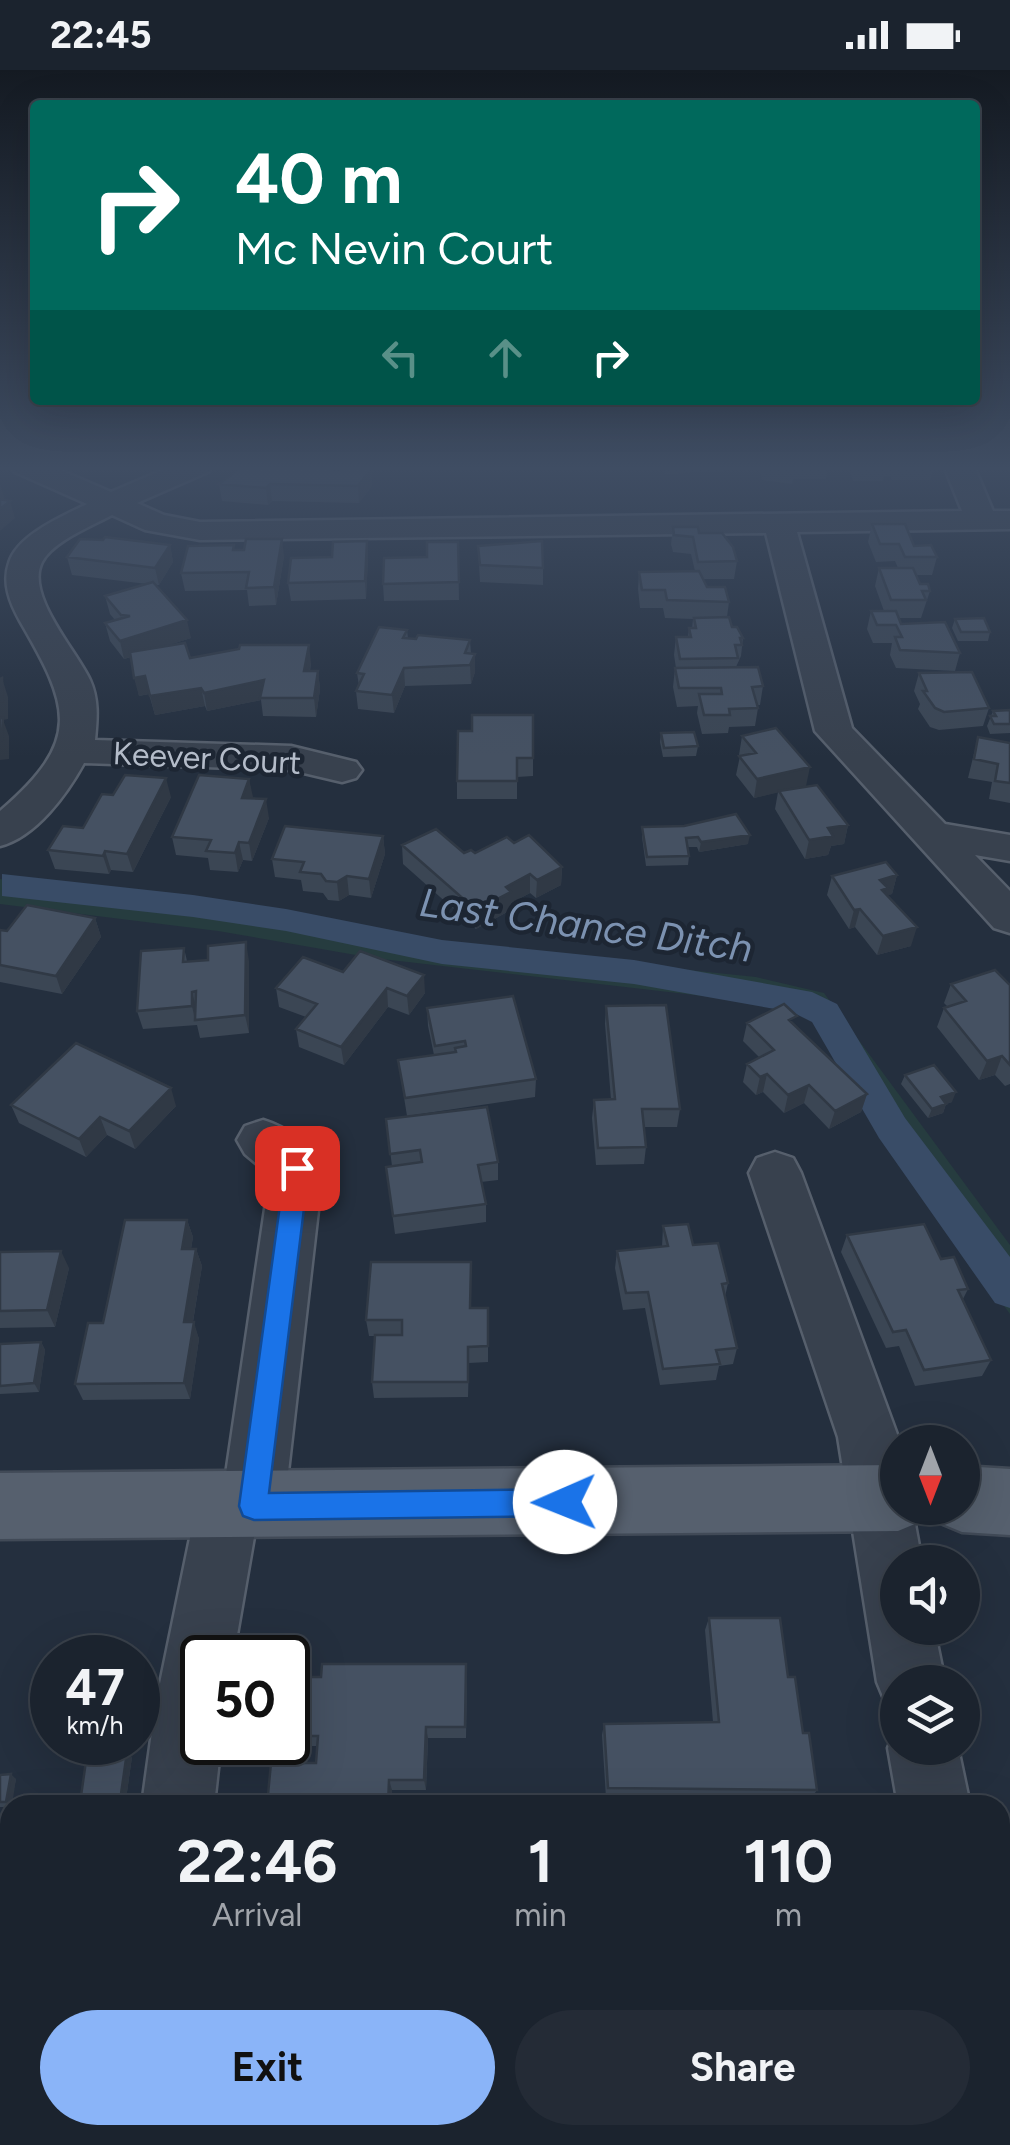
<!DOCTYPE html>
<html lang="en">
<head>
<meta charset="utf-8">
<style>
	:root { --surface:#1b232e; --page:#242b36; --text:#f1f3f6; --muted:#a0a4aa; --line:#39404a; --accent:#8ab4f8 }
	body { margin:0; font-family:Figtree,sans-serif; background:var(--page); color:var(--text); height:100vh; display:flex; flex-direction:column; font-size:38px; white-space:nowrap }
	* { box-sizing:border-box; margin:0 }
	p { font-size:32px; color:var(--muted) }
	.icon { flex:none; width:55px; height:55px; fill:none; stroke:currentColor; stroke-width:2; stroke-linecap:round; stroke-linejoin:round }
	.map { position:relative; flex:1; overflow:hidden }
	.drawer { position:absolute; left:0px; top:1725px; width:1010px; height:350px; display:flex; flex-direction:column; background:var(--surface); border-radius:30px 30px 0 0; box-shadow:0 10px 40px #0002,0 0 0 2px var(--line) }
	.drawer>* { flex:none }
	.top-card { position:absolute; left:30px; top:30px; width:950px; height:305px; border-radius:10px; box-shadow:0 10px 40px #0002,0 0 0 2px var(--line); background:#00695c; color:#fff; overflow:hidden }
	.needle { width:65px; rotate:180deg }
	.tools { position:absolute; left:880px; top:1355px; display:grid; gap:20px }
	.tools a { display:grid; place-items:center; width:100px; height:100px; border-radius:50%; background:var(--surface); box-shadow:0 10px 40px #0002,0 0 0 2px var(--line); font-size:50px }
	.speed { position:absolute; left:30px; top:1565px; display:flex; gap:20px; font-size:50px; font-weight:700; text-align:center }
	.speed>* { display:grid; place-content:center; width:130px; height:130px; border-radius:50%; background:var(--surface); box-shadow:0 10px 40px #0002,0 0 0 2px var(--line); line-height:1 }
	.speed small { font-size:25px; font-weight:400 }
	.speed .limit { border:5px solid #111; border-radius:15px; background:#fff; color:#111 }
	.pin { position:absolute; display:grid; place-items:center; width:85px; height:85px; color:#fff; margin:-42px; border-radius:20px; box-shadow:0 5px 15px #0006 }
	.me { position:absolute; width:110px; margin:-55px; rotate:269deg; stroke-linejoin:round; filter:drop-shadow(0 0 8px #0008) }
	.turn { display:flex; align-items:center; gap:35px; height:210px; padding:0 40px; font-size:45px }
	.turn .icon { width:130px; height:130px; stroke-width:2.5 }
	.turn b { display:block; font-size:70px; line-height:85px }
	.lanes { display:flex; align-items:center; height:95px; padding:0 40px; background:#0003; justify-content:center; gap:50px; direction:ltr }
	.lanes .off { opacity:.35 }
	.eta { display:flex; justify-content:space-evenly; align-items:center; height:170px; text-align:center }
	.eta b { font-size:60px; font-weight:700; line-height:70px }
	.primary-button { display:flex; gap:20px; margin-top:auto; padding:20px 40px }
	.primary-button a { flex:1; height:115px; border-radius:60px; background:var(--accent); color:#111; font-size:40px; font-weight:700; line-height:115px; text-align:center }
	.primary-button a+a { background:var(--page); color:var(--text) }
	.status { display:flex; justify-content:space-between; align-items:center; height:70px; padding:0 50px; background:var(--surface); direction:ltr }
	.status svg { height:28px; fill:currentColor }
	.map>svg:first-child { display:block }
	.green { fill:#263c3f }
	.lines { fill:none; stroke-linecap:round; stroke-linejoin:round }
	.canal { fill:#394c67; fill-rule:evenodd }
	.minor-casing { stroke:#565f6c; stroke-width:5 }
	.major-casing { stroke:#414a57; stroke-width:5 }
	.minor { fill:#38414e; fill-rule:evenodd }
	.major { fill:#56606e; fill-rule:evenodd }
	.wall { fill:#3b4654 }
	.shaded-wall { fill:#303945 }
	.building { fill:#455162; stroke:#303945; stroke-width:2.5 }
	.route { fill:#1a73e8; stroke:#114b97; stroke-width:2.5 }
	.labels { text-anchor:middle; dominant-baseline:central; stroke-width:9; stroke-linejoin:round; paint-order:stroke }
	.far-street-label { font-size:32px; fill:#b4bcc9; stroke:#1d2633 }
	.water-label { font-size:40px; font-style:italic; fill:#7c92b1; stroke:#1d2633 }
</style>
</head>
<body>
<div class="status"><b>22:45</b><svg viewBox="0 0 49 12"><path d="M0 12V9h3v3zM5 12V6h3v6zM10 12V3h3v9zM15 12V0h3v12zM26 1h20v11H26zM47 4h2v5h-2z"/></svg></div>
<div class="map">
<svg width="1010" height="2075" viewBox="0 0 1010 2075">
	<rect width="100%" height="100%" fill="#242f3e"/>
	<!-- green -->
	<path class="green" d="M0,809L153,825L514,882L756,907L824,923L1010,1175V1244L950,1163L821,947L790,936L373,888L218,861L0,834Z"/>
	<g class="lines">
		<!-- canal -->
		<path class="canal" d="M2,804L193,825L286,839L442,870L634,890L812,922L837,934L905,1048L1010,1187V1238L995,1233L879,1068L812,952L792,942L634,914L442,894L286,861L193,847L2,826Z"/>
		<defs>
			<path id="minor" d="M11,396H51L111,422L172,396H212L208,402L137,433L164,445L200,452L962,441L944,396H974L993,441H1010V459L797,462L852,658L945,754L1010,765V791L975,785L1010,821V863L994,858L815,661L766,463L200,470L145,460L112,445C92,456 53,471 42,492C25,525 76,580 90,610C99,630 97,649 95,670L291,676L356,692L362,700L356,708L342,712L291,700L84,693C67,724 36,767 0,776V741C83,670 70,637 20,551C10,533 2,513 9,493C17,465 63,446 87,434L15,402Z
				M263,1050C288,1058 311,1074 323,1097L284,1437L275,1458L254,1467L233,1588H202V1672H221L214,1735H142L156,1633L197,1434L206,1413L226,1404L270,1105L245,1084L237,1070L245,1056Z
				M775,1082L793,1088L801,1103L898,1367V1438H912L922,1492H898V1558H934L945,1612H898V1641L887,1636L877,1612L838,1367L749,1103L757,1088Z
				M898,1654V1678H958L970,1735H898L888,1678Z
				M1000,2025L1010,2029V2075H957L955,2065H1000Z
				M91,2065H175L173,2075H89Z"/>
			<path id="major" d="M898,1395V1438H928L922,1451L898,1461L0,1469V1403Z
				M962,1396L1010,1399V1465L962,1462L938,1452L931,1438H962Z"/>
		</defs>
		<!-- minor casing -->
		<use href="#minor" class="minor-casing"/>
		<!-- major casing -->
		<use href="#major" class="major-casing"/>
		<!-- minor -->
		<use href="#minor" class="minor"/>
		<!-- major -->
		<use href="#major" class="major"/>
	</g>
	<!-- wall -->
	<path class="wall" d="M321,396H343L336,400L371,399L372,416L359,433L272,431L268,435L222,431L219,414L327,399Z
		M664,396H727L726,401L665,404Z
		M758,396H828L826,409H793L792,414L762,410Z
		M848,396H934L930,410H892L890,406H884L883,411H853Z
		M872,454L937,487L932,505H916L920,514L930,521L921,548H899L901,554L960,583L955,601L896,598L890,585L892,573H873L867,559L871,541H884L875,516L879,498H898L895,491L876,492L868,472Z
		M673,457L699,463L737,491L734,509H703L707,517L729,532L727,547L732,557L743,568L741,586L736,597L763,616L760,635H757L758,638L755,656L729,657L728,663L702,664L697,643L698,636L677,637L673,617L675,598H676L674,585L676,567H688L689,558H692L693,549L665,548L663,538H640L638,519L639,502L695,501L691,484L673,482L671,474Z
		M367,471L368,488L366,529L291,531L288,513L332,487Z
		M458,472L459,530L384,531L383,514L427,487Z
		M170,475L173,492L159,515H155L191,568L165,576L190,588L311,593L310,601H318L320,619L316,647L263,646L261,630L207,641L205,636L155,645L149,624L139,626L131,587L124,589L110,571L105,553L115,550L110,544L105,526L147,514L72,505L67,487Z
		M478,476L543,498V515L480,512Z
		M235,480L284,486L276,535L249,536L247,520L185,521L181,503Z
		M955,549L990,562L988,571H958L952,558Z
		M407,560L408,568L470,570L471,583L475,584V602L471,614L405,616L394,643L358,639L356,621L359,616L357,603Z
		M919,603L989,638L983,656L939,660L930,657L918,639L920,634L914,621Z
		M1010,640V663L990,664L987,656L993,641Z
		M533,645V706L517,707V729H457V711L472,661Z
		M661,663L698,676L696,686L663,687L660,672Z
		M742,666L806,716L797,718L848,755L844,774L831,776L828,785L805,789L775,739L778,722L754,728L736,705L740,686L739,685Z
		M978,667L1010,673V733L989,729L992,712L968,708Z
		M249,709L252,728L269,748L252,791L243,790L238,802L210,800L208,788L176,785L172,767Z
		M171,727L133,802L111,800L109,804L55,799L48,780L83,758Z
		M642,757L748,774L699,782L697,777H688L689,786L688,795L646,796L642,767Z
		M383,766L385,784L371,828L349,825L339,831L328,830L323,823L303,821L301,810L275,807L272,789Z
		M514,773L562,797L561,815L536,828L530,823L511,833V840L476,859L403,794L402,775L475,783Z
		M897,805L892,824L887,825L911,876L877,885L855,857L849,859L827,825L832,806Z
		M95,848L101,867L62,924L0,912V860L7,861Z
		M184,878L187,891L208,890L249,891V963L200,968L197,955L143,959L137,941Z
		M343,902L425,923L409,945L388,937L344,995L299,977L296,959L306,947L279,937L276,918Z
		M951,914L1010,915V1014L1005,1016L995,1005L979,1010L937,957L944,938L948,937L944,933Z
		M606,936L680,1039L677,1057H644L646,1077L644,1094L596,1095L592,1048L594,1030H611L605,954Z
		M427,938L536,1009L535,1027L407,1046L398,990L434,985L428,956Z
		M747,953L795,955L867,1024L861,1042L829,1059L804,1033L784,1043L763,1022L756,1025L743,1012L747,994L759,987L743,971Z
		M905,1005L952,1032L946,1034L943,1043L928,1048L901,1014Z
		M11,1035L176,1036L135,1079L107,1065L86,1087L19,1053Z
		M386,1049L498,1092V1110L481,1112L486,1134V1152L395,1164L386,1097L392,1096Z
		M187,1150L193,1167L191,1179H196L202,1196L193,1252L199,1269L190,1329L83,1330L75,1314L103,1253Z
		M663,1156L693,1175L728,1213L725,1227L737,1278L733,1294L719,1296L716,1310L660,1315L645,1238L623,1240L615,1198L617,1181L662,1177Z
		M847,1165L941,1189L968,1219L963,1229L991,1290L982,1306L915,1316L899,1276L886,1278L841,1182Z
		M0,1182L69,1198L55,1257L0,1258Z
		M471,1209V1238H488V1292L469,1293L468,1327L374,1328L372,1312L375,1266H369L366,1250Z
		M41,1272L45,1280L39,1322L0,1324V1274Z
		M709,1548L788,1607L817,1720L810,1730L606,1728L602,1665L604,1654L713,1652L705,1560Z
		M467,1606L466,1668H428L426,1720H392L391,1735H267L316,1693L317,1676H278L276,1672H288V1607Z
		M132,1687L126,1729L87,1731L81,1726Z
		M0,1705L16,1709L10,1737H0Z
		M749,2065H848L849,2075H750Z"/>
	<!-- shaded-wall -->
	<path class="shaded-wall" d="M371,399L372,416L359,433L358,416Z
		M0,414L5,430L0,436Z
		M270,414L272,431L268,435L266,418Z
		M10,431L15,448L0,461V439Z
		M282,469L284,486L276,535L274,517Z
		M367,471L368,488L366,529L365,511Z
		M170,475L173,492L159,515L155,498Z
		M187,550L191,568L124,589L120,571Z
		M309,575L311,593L306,619L304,601Z
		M475,584V602L471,614L470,595Z
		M404,598L405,616L394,643L392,625Z
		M318,601L320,619L316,647L314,628Z
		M145,606L149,624L139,626L134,608Z
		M2,608L8,627V649L3,650L9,666V689L0,690V631Z
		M264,610L261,630L207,641L204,623Z
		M201,618L205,636L155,645L150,626Z
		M810,697L806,716L754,728L757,709Z
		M166,708L171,727L133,802L127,784Z
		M249,709L253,727L245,746L242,728Z
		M266,729L269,748L252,791L249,773Z
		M848,755L844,774L831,776L828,785L805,789L809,770L828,758Z
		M750,765L748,774L699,782L701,772Z
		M383,766L385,784L371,828L369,809Z
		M239,772L243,790L238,802L235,783Z
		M105,781L111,800L109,804L103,786Z
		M562,797L561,815L536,828L537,810Z
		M530,804V823L511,833V840L476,859V840L506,817Z
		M897,805L892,824L886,826L882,837L880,810Z
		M347,806L349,825L339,831L337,812Z
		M860,839L855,857L849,859L854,840Z
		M95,848L101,867L62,924L56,906Z
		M917,857L911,876L877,885L883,866Z
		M246,872L249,891V963L245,945Z
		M424,905L425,923L409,945L407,926Z
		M387,918L388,937L344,995L341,977Z
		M192,922L197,940L195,950L192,936Z
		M1002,986L995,1005L979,1010L987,991Z
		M767,1004L763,1022L756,1025L760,1007Z
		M809,1015L804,1033L784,1043L788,1025Z
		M171,1018L176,1036L135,1079L129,1061Z
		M956,1022L952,1032L938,1037L941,1027Z
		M867,1024L861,1042L829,1059L835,1041Z
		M946,1034L943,1043L928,1048L932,1039Z
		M100,1047L107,1065L86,1087L79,1069Z
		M187,1150L193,1167L188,1196L182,1179Z
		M196,1179L202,1196L190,1269L184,1252Z
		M61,1181L69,1198L55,1257L47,1240Z
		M194,1252L199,1269L190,1329L184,1313Z
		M41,1272L45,1280L39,1322L34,1313Z
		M426,1657L428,1668L426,1720L424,1710Z
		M127,1682L132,1687L126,1729L121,1724Z
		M11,1704L16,1709L12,1735H10L6,1732Z
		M389,1710L392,1720L391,1735H388Z"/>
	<!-- building -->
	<path class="building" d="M243,396H310L341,400L344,396L371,399L358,416L270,414L266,418L219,414Z
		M0,429L10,431L0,439Z
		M872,454H905L914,476L931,475L937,487H905L899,474H880Z
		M673,457H698L699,463H722L733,477L737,491L698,492L693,467L674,465Z
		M105,467L170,475L155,498L67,487L80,469L103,470Z
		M246,469H282L274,517L246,518L249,502L181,503L188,476L234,475L233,480H244Z
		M367,471L365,511L288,513L291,488L332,487L333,472Z
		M542,471L543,498L480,495L478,476Z
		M427,472H458L459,512L383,514L384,488L427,487Z
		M879,498H913L920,514H928L930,521H922L926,530H891Z
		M699,501L707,517H725L729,532L667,530L665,520H642L639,502Z
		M153,512L187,550L120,571L105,553L130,546L121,545L105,526Z
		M871,541H896L901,554L945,552L960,583L900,580L895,567H902L896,555H877Z
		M729,547L732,557H737L743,568H740L742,575H735L738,588L680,589L676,567H691L689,558H696L694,548Z
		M984,548L990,562H961L955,549Z
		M379,557L407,560L403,568L416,569L418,565L470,570L465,583L475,584L470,595L404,598L392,625L356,621L364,604L357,603Z
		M185,573L190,588L239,579L240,575H309L304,601H318L314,628H260L264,610L204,623L201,618L150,626L145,606L134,608L130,582Z
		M758,597L763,616L752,617L758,638L729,639L730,645H704L699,624H722L721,618H679L675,598Z
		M972,602L989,638L944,642L935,638L923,621H927L919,603Z
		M2,608V631H0V609Z
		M1010,640V654H994L990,646H996L993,641Z
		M472,645H533V688H517V711H457L458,661H472Z
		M0,648H3L2,670L0,671Z
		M776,658L810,697L757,709L739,686L756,683L742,666Z
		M694,662L698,676L664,678L661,663Z
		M978,667L1010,673V713L995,711L998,694L974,689Z
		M125,705L166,708L127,784L105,781L103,786L48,780L63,756L83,758L102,724L113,725Z
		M199,705L249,709L242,728L266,729L249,773L239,772L235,783L206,781L211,770L172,767Z
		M817,715L848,755L828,758L833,766L809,770L779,721Z
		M736,744L750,765L701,772L698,767L686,768L689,786L647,787L642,757L684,756Z
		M285,756L383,766L369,809L347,806L337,812L326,811L321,804L300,802L304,792L272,789Z
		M436,759L464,783L471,780L475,783L507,767L514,773L529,765L562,797L537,810L530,804L506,817L511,822L476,840L402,775Z
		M886,792L897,805L880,810L888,818L882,820L917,857L883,866L860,839L854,840L832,806Z
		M27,835L95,848L56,906L0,895V860L7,861Z
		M246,872L245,945L195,950L196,921L192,922V936L137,941L141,881L184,878L183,892L208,890V876Z
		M360,881L424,905L407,926L387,918L341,977L296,959L317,934L276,918L303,887L343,902Z
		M995,900L1010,915V995L1002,986L987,991L944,938L966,931L951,914Z
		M513,926L536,1009L405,1028L398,990L456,982L455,978L466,976L465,971L435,976L427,938Z
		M784,934L797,946L789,950L867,1024L835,1041L809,1015L788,1025L767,1004L760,1007L747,994L774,980L747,953Z
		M666,935L680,1039H642L646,1077L598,1078L594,1030L615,1029L606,936Z
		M76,973L171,1018L129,1061L100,1047L79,1069L11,1035Z
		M934,995L956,1022L941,1027L946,1034L932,1039L905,1005Z
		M487,1037L498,1092L478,1095L486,1134L393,1146L386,1097L422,1092L420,1080L390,1084L386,1049Z
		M125,1150H187L182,1179H196L184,1252H194L184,1313L75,1314L88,1253H103Z
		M688,1154L693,1175L718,1173L728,1213L722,1214L737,1278L716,1280L720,1294L663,1299L648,1222L626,1223L617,1181L668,1176L663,1156Z
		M924,1154L941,1189L954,1187L968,1219L958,1220L991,1290L924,1300L906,1260L893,1262L847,1165Z
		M61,1181L47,1240L0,1241V1182Z
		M371,1192H471L470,1238H488V1276L468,1277V1312H372L375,1265H402V1250H366Z
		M41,1272L34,1313L0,1316V1274Z
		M709,1548H780L788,1607H795L803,1663H809L817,1720L608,1718L604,1654L719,1652Z
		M322,1594H466L465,1657H426L424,1710H389L388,1735H267L271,1693H316L318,1666H288V1607H321Z
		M127,1682L121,1724L81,1726L87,1684Z
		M11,1704L6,1732H0V1705Z
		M233,2065H398V2075H232Z
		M756,2065H848L849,2075H757Z"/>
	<!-- sky -->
	<linearGradient id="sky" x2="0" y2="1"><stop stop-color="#141a22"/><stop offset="0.58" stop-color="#3f4d63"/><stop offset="1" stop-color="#3f4d63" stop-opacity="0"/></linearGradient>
	<rect width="1010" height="687" fill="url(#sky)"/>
	<!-- route -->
	<path class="route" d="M297,1088L305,1091L309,1098L269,1423L565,1419L575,1423L579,1432L575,1442L565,1446L254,1450L243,1446L239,1436L285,1098L288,1091Z"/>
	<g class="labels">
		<!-- far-street labels -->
		<g class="far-street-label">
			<text transform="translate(207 688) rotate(3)">Keever Court</text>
		</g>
		<!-- water labels -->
		<g class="water-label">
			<text transform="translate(586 855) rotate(8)">Last Chance Ditch</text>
		</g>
	</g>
</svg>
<div class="tools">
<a><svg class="needle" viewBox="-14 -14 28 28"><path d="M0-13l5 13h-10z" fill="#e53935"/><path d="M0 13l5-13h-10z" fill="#a0a4aa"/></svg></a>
<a><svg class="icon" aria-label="sound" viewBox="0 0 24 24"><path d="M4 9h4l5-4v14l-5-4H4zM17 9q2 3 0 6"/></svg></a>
<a><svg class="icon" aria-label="layers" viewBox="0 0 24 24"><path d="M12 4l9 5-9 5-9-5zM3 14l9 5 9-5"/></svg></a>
</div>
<div class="speed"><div>47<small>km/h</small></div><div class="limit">50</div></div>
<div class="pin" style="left:297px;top:1098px;background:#d93025"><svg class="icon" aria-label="arrive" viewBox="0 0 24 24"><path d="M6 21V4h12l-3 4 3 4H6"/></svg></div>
<svg class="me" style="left:565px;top:1432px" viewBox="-20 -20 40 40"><circle r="19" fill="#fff"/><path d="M0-13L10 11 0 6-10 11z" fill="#1a73e8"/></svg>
<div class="top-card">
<div class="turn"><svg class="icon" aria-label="right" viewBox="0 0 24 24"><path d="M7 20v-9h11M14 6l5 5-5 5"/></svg><div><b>40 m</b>Mc Nevin Court</div></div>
<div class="lanes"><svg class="icon off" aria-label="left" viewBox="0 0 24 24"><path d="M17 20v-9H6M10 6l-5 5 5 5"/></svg><svg class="icon off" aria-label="ahead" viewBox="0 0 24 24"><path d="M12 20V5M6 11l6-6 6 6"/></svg><svg class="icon" aria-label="right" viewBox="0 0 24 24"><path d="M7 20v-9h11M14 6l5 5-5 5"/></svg></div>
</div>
<section class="drawer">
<div class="eta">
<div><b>22:46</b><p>Arrival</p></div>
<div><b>1</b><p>min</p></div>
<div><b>110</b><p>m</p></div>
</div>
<div class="primary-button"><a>Exit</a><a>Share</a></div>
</section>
</div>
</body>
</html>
